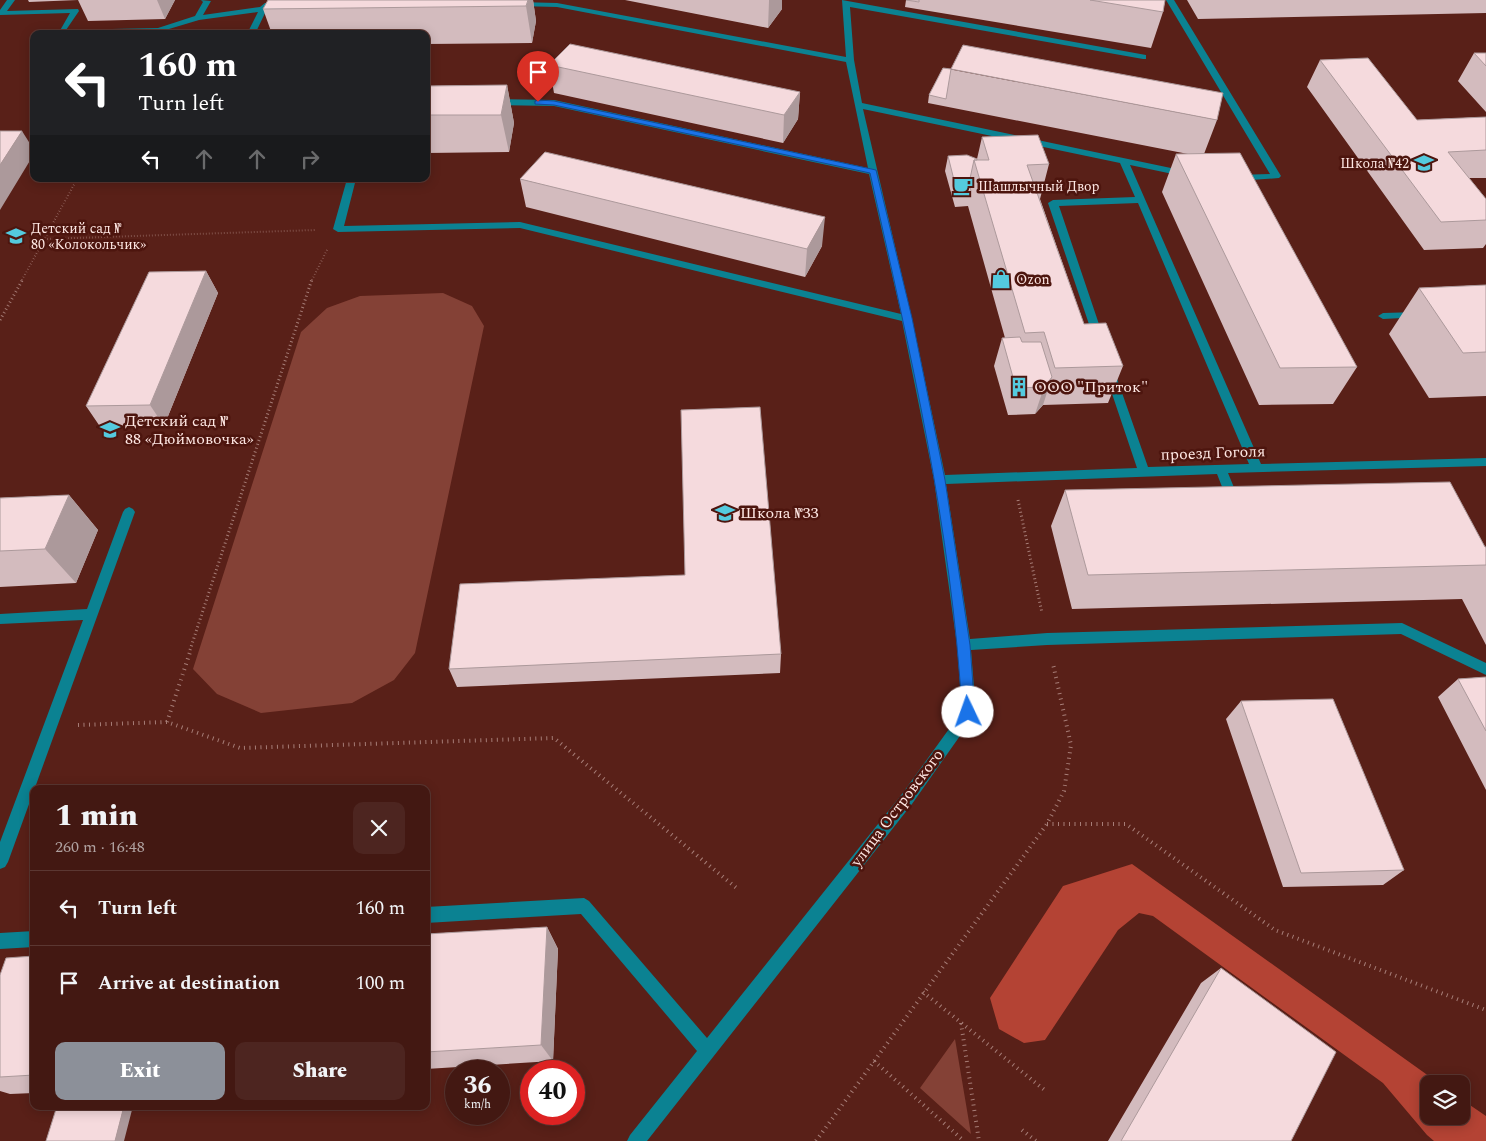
<!DOCTYPE html>
<html lang="en">
<head>
<meta charset="utf-8">
<style>
	:root { --surface:#431812; --page:#4d2520; --text:#f1f3f6; --muted:#afa09f; --line:#5b3732; --accent:#8c9099 }
	body { margin:0; font-family:Spectral,serif; background:var(--page); color:var(--text); height:100vh; display:flex; flex-direction:column; font-size:19px; white-space:nowrap }
	* { box-sizing:border-box; margin:0 }
	p { font-size:16px; color:var(--muted) }
	.icon { flex:none; width:28px; height:28px; fill:none; stroke:currentColor; stroke-width:2; stroke-linecap:round; stroke-linejoin:round }
	.map { position:relative; flex:1; overflow:hidden }
	.drawer { position:absolute; left:30px; top:785px; width:400px; height:325px; display:flex; flex-direction:column; background:var(--surface); border-radius:10px; box-shadow:0 2px 12px #0003,0 0 0 1px var(--line) }
	.drawer>* { flex:none }
	.hud { position:absolute; left:30px; top:30px; width:400px; height:152px; border-radius:10px; box-shadow:0 2px 12px #0003,0 0 0 1px var(--line); background:#202124; color:#fff; overflow:hidden }
	.buttons { position:absolute; left:1420px; top:1075px; display:grid; gap:10px }
	.buttons a { display:grid; place-items:center; width:50px; height:50px; border-radius:10px; background:var(--surface); box-shadow:0 2px 12px #0003,0 0 0 1px var(--line); font-size:25px }
	.speed { position:absolute; left:445px; top:1060px; display:flex; gap:10px; font-size:25px; font-weight:700; text-align:center }
	.speed>* { display:grid; place-content:center; width:65px; height:65px; border-radius:50%; background:var(--surface); box-shadow:0 2px 12px #0003,0 0 0 1px var(--line); line-height:1 }
	.speed small { font-size:12px; font-weight:400 }
	.speed .limit { border:8px solid #d22; background:#fff; color:#111 }
	.pin { position:absolute; display:grid; place-items:center; width:42px; height:42px; color:#fff; margin:-51px -21px; border-radius:50% 50% 50% 0; rotate:-45deg; box-shadow:0 0 5px #0007 }
	.pin .icon { rotate:45deg }
	.me { position:absolute; width:55px; margin:-28px; rotate:357deg; stroke-linejoin:round; filter:drop-shadow(0 0 4px #0008) }
	.turn { display:flex; align-items:center; gap:18px; height:105px; padding:0 25px; font-size:22px }
	.turn .icon { width:65px; height:65px; stroke-width:2.5 }
	.turn b { display:block; font-size:35px; line-height:42px }
	.lanes { display:flex; align-items:center; height:48px; padding:0 25px; background:#0003; justify-content:center; gap:25px; direction:ltr }
	.lanes .off { opacity:.35 }
	.round { display:grid; place-items:center; flex:none; width:52px; height:52px; border-radius:10px; background:var(--page) }
	.summary { display:flex; align-items:center; justify-content:space-between; height:85px; padding:0 25px }
	h1 { font-size:30px; font-weight:800; line-height:38px }
	.cta { display:flex; gap:10px; margin-top:auto; padding:10px 25px }
	.cta a { flex:1; height:58px; border-radius:10px; background:var(--accent); color:#fff; font-size:20px; font-weight:800; line-height:58px; text-align:center }
	.cta a+a { background:var(--page); color:var(--text) }
	ul { padding:0; list-style:none }
	li { display:flex; align-items:center; gap:15px; height:75px; padding:0 25px; border-top:1px solid var(--line) }
	li div { flex:1 }
	li b { display:block; font-size:19px }
	li em { font-style:normal }
	.map>svg:first-child { display:block }
	.green { fill:#844136 }
	.forest { fill:#b44334 }
	.lines { fill:none; stroke-linecap:round; stroke-linejoin:round }
	.path-far2 { stroke:#a67d77; stroke-width:2; stroke-dasharray:0.5 2.5; stroke-linecap:butt }
	.path-far1 { stroke:#a67d77; stroke-width:3; stroke-dasharray:1 3; stroke-linecap:butt }
	.path { stroke:#a67d77; stroke-width:4; stroke-dasharray:1 4.5; stroke-linecap:butt }
	.minor { fill:#0b8292; fill-rule:evenodd }
	.wall { fill:#d3bbbe }
	.shaded-wall { fill:#ac999b }
	.building { fill:#f5dadd; stroke:#ac999b }
	.route { fill:#1a73e8; stroke:#114b97 }
	.labels { text-anchor:middle; dominant-baseline:central; stroke-width:5; stroke-linejoin:round; paint-order:stroke }
	.far-poi-label { font-size:14px; fill:#fee7e3; stroke:#4d150e; text-anchor:start }
	.poi-label { font-size:16px; fill:#fee7e3; stroke:#4d150e; text-anchor:start }
	.street-label { font-size:16px; fill:#fee7e3; stroke:#4d150e }
</style>
</head>
<body>
<div class="map">
<svg width="1486" height="1141" viewBox="0 0 1486 1141">
	<rect width="100%" height="100%" fill="#592018"/>
	<!-- green -->
	<path class="green" d="M443,293L472,306L484,326L415,653L394,680L352,703L261,713L217,694L193,669L301,332L327,308L360,296Z
		M955,1039L971,1134L920,1088Z"/>
	<!-- forest -->
	<path class="forest" d="M1132,864L1440,1084H1429V1116H1461V1099L1486,1116V1141H1434L1427,1135L1383,1083L1153,916L1139,913L1118,930L1045,1040L1024,1043L999,1029L990,998L1063,886Z"/>
	<g class="lines">
		<!-- path-far2 -->
		<path class="path-far2" d="M44,239L316,230
			M22,280L77,179
			M312,280L328,248"/>
		<!-- path-far1 -->
		<path class="path-far1" d="M0,320L23,279
			M1018,500L1042,613
			M190,650L312,279"/>
		<!-- path -->
		<path class="path" d="M167,722L191,649
			M78,725L167,722L240,748L554,738L739,890
			M1047,824H1126L1275,930L1486,1010
			M923,992L1047,1092
			M961,1023L979,1141
			M874,1061L964,1141
			M1022,1130L1036,1141
			M816,1141L1047,824L1064,791L1071,745L1053,664"/>
		<!-- minor -->
		<path class="minor" d="M7,0H15L7,11L78,9L79,11L66,30L158,28L195,16L203,2L201,0L211,1L203,15L260,7L265,3H268V6H280L284,8L280,10L266,11L255,34H247L258,12L199,20L159,32L58,34L70,13L0,15V10Z
			M842,0L1146,55V59H1143L850,7L854,60L862,103L1190,172L1192,174L1187,177L1130,165L1261,464L1486,458V466L1228,473L1240,502L1238,505H1230L1228,502L1217,474L946,484L970,639L1047,633L1402,623L1486,663V675L1401,634L1047,645L971,650L976,712L974,716L912,804L647,1141H627L630,1135L697,1051L581,914L426,923V907L584,898L589,901L707,1038L902,794L962,711L957,645L934,480L902,321L520,228L338,232L333,229L347,179H356L344,226L520,222L901,314L869,174L554,106L493,105L489,102L493,99L554,100L868,168L846,62L557,7L518,6L514,4L518,2L557,3L846,57ZM863,109L1120,163L1135,197L1053,200L1048,203L1094,339L1099,343L1104,339L1059,206L1138,203L1249,464L1148,467L1114,370L1109,366L1104,370L1137,468L945,475L912,319Z
			M1166,0H1174L1281,176L1279,178L1236,181L1231,178L1236,175L1270,174Z
			M1418,312L1423,315L1422,317L1383,319L1378,316L1383,313Z
			M129,507L133,509L135,512L8,862L5,867L0,869V842L83,620L0,624V614L87,609L123,512L125,509Z
			M34,931V947L0,949V933Z"/>
	</g>
	<!-- wall -->
	<path class="wall" d="M28,0H175L165,19L88,21L78,0L29,2Z
		M533,0L536,21L532,43L426,44V34H272L263,9Z
		M625,0H782V9L768,28Z
		M906,0H1165L1163,12L1151,48L905,7Z
		M1187,0H1486V13L1198,19Z
		M1474,53H1486V112L1458,81Z
		M1320,60L1417,120L1486,117V178H1469L1486,199V244L1483,248L1424,250L1307,87Z
		M549,65L800,92L798,119L783,143L554,93Z
		M943,68L1217,120L1204,154L1357,367L1333,404L1259,405L1162,192L1176,154H1188L928,103L929,95Z
		M507,85L514,123L509,152L426,153V86Z
		M982,137L1049,164L1040,199L1084,324L1123,366L1108,403L1043,405L1035,414L1008,415L994,366L1002,338H1005L968,206L955,207L945,171L948,156L977,159Z
		M520,179L822,246L805,277L526,207Z
		M206,271L218,293L164,426L101,428L86,406Z
		M1486,285V396L1429,398L1389,334L1419,288Z
		M1065,490L1486,547V645L1462,599L1072,609L1051,526Z
		M69,495L98,530L76,583L0,587V498Z
		M685,575L781,654L780,673L457,687L449,669Z
		M1486,677V790L1438,697L1458,679Z
		M1241,701L1404,870L1383,885L1283,887L1226,719Z
		M547,927L558,949L553,1061L426,1069V934Z
		M34,956V1093L10,1094L0,1091V975Z
		M1221,968L1291,1141H1108L1201,983Z"/>
	<!-- shaded-wall -->
	<path class="shaded-wall" d="M157,0H175L165,19Z
		M528,0H533L536,21L532,43L526,6Z
		M769,0H782V9L768,28L769,1Z
		M507,85L514,123L509,152L501,115Z
		M800,92L798,119L783,143L784,115Z
		M22,131L34,150V154L0,210V165Z
		M825,217L822,246L805,277L807,249Z
		M206,271L218,293L164,426L150,405Z
		M1052,377L1043,405L1035,414L1044,387Z
		M69,495L98,530L76,583L45,549Z
		M547,927L558,949L553,1061L541,1045Z
		M124,1106H133L124,1141H115Z"/>
	<!-- building -->
	<path class="building" d="M268,0H528L526,6L263,9Z
		M906,0H919V2Z
		M1090,0H1165L1163,12Z
		M570,44L800,92L784,115L549,65Z
		M963,45L1223,93L1217,120L951,69Z
		M1474,53H1486V66Z
		M1368,58L1417,120L1486,117V150L1448,152L1486,199V220L1441,222L1320,60Z
		M943,68L951,69L946,99L929,95Z
		M507,85L501,115H426V86Z
		M0,131H22L0,165Z
		M1038,135L1049,164L1027,165L1084,324L1106,323L1123,366L1055,368L1044,332L1025,333L974,160H989L982,137Z
		M545,152L825,217L807,249L520,179Z
		M1240,153L1357,367L1280,368L1176,154Z
		M967,155L977,159V160H974L969,183L971,191L957,192L948,156Z
		M206,271L150,405L86,406L149,272Z
		M1486,285V352L1463,353L1419,288Z
		M1020,337L1022,342H1041L1052,377L1044,387L1016,388L1002,338Z
		M760,407L781,654L449,669L460,584L685,575L681,410Z
		M1450,482L1485,547H1486V565L1088,575L1065,490Z
		M69,495L45,549L0,551V498Z
		M1486,677V731L1458,679Z
		M1333,699L1404,870L1301,873L1241,701Z
		M547,927L541,1045L426,1052V934Z
		M34,956V1075L0,1077V975L6,958Z
		M1221,968L1336,1052L1291,1141H1121Z
		M57,1106H124L115,1141H46Z"/>
	<!-- route -->
	<path class="route" d="M538,100L554,101L876,170L912,318L945,480L970,645L975,712L973,716L968,718L964,716L962,712C952,530 910,351 870,173L554,105L535,104V101Z"/>
	<!-- icons -->
	<defs>
		<symbol id="school-bare" viewBox="-9 -9 18 18"><path d="M0-5L7-2L0 1L-7-2ZM-4 1L0 2.5L4 1V4Q0 6-4 4Z" fill="#54cade" stroke="#4d150e" stroke-width="2.5" paint-order="stroke"/></symbol>
		<symbol id="cafe-bare" viewBox="-9 -9 18 18"><path d="M-5.5-4.5H6V0H3Q3 3.5 0 3.5H-2.5Q-5.5 3.5-5.5 0ZM3-3.2v2h1.7v-2ZM-6 4.5H4V6H-6Z" fill="#54cade" stroke="#4d150e" stroke-width="2.5" paint-order="stroke"/></symbol>
		<symbol id="shop-bare" viewBox="-9 -9 18 18"><path d="M-5-2.5h2.3a2.7 3.5 0 0 1 5.4 0H5L5.5 6h-11ZM-1.5-2.5h3a1.5 2.3 0 0 0-3 0Z" fill="#54cade" stroke="#4d150e" stroke-width="2.5" paint-order="stroke"/></symbol>
		<symbol id="building-bare" viewBox="-9 -9 18 18"><path d="M-4-6H4V6H1V3H-1V6H-4ZM-2.5-4.3h1.7v1.8h-1.7ZM.8-4.3h1.7v1.8H.8ZM-2.5-1h1.7V.8h-1.7ZM.8-1h1.7V.8H.8Z" fill="#54cade" stroke="#4d150e" stroke-width="2.5" paint-order="stroke"/></symbol>
	</defs>
	<g fill-rule="evenodd">
		<use href="#school-bare" x="1410" y="149" width="28" height="28"/>
		<use href="#cafe-bare" x="949" y="172" width="28" height="28"/>
		<use href="#school-bare" x="2" y="222" width="28" height="28"/>
		<use href="#shop-bare" x="987" y="265" width="28" height="28"/>
		<use href="#building-bare" x="1005" y="373" width="28" height="28"/>
		<use href="#school-bare" x="96" y="416" width="28" height="28"/>
		<use href="#school-bare" x="711" y="499" width="28" height="28"/>
	</g>
	<g class="labels">
		<!-- far-poi labels -->
		<g class="far-poi-label">
			<text x="1409" y="163" text-anchor="end">Школа №42</text>
			<text x="978" y="186">Шашлычный Двор</text>
			<text x="31" y="228">Детский сад №<tspan x="31" dy="16">80 «Колокольчик»</tspan></text>
			<text x="1016" y="279">Ozon</text>
		</g>
		<!-- poi labels -->
		<g class="poi-label">
			<text x="1034" y="387">ООО "Приток"</text>
			<text x="125" y="421">Детский сад №<tspan x="125" dy="18">88 «Дюймовочка»</tspan></text>
			<text x="740" y="513">Школа №33</text>
		</g>
		<!-- street labels -->
		<g class="street-label">
			<text transform="translate(1213 453) rotate(-2)">проезд Гоголя</text>
			<text transform="translate(897 808) rotate(-53)">улица Островского</text>
		</g>
	</g>
</svg>
<div class="buttons">
<a><svg class="icon" aria-label="layers" viewBox="0 0 24 24"><path d="M12 4l9 5-9 5-9-5zM3 14l9 5 9-5"/></svg></a>
</div>
<div class="speed"><div>36<small>km/h</small></div><div class="limit">40</div></div>
<div class="pin" style="left:538px;top:102px;background:#d93025"><svg class="icon" aria-label="arrive" viewBox="0 0 24 24"><path d="M6 21V4h12l-3 4 3 4H6"/></svg></div>
<svg class="me" style="left:968px;top:712px" viewBox="-20 -20 40 40"><circle r="19" fill="#fff"/><path d="M0-13L10 11 0 6-10 11z" fill="#1a73e8"/></svg>
<div class="hud">
<div class="turn"><svg class="icon" aria-label="left" viewBox="0 0 24 24"><path d="M17 20v-9H6M10 6l-5 5 5 5"/></svg><div><b>160 m</b>Turn left</div></div>
<div class="lanes"><svg class="icon" aria-label="left" viewBox="0 0 24 24"><path d="M17 20v-9H6M10 6l-5 5 5 5"/></svg><svg class="icon off" aria-label="ahead" viewBox="0 0 24 24"><path d="M12 20V5M6 11l6-6 6 6"/></svg><svg class="icon off" aria-label="ahead" viewBox="0 0 24 24"><path d="M12 20V5M6 11l6-6 6 6"/></svg><svg class="icon off" aria-label="right" viewBox="0 0 24 24"><path d="M7 20v-9h11M14 6l5 5-5 5"/></svg></div>
</div>
<section class="drawer">
<div class="summary"><div><h1>1 min</h1><p>260 m · 16:48</p></div><a class="round"><svg class="icon" aria-label="close" viewBox="0 0 24 24"><path d="M6 6l12 12M18 6L6 18"/></svg></a></div>
<ul>
<li><svg class="icon" aria-label="left" viewBox="0 0 24 24"><path d="M17 20v-9H6M10 6l-5 5 5 5"/></svg><div><b>Turn left</b></div><em>160 m</em></li>
<li><svg class="icon" aria-label="arrive" viewBox="0 0 24 24"><path d="M6 21V4h12l-3 4 3 4H6"/></svg><div><b>Arrive at destination</b></div><em>100 m</em></li>
</ul>
<div class="cta"><a>Exit</a><a>Share</a></div>
</section>
</div>
</body>
</html>
